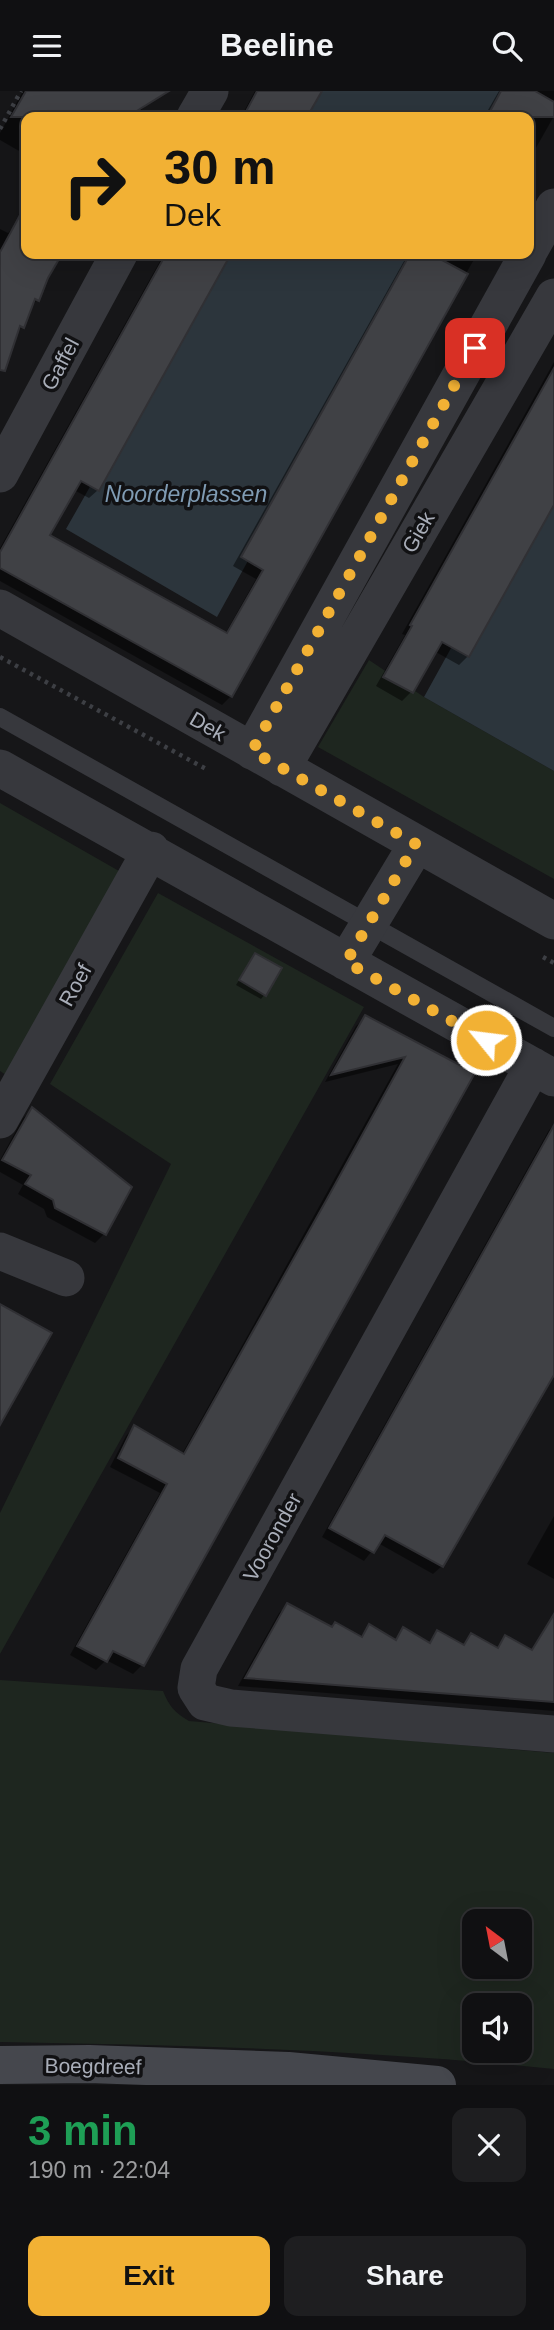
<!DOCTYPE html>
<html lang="en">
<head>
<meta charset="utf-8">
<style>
	:root { --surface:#101012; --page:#1e1e20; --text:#f1f3f6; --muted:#9c9d9f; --line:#303032; --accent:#f2b134 }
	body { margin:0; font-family:Arial,sans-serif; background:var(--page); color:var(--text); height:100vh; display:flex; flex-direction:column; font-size:26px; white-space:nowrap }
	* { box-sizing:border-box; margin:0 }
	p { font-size:23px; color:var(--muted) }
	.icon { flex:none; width:38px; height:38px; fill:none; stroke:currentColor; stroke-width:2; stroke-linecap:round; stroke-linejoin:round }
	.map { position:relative; height:1994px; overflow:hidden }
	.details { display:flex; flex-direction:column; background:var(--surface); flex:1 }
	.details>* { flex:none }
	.top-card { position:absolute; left:21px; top:21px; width:513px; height:147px; border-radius:14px; box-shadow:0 7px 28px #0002,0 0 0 2px var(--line); background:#f2b134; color:#111; overflow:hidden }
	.needle { width:46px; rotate:328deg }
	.controls { position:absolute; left:462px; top:1818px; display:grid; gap:14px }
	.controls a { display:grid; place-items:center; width:70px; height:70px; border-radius:14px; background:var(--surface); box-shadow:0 7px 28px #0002,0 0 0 2px var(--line); font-size:35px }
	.pin { position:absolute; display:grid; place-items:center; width:60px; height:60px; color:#fff; margin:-30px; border-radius:14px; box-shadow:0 4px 10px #0006 }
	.me { position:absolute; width:77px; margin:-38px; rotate:299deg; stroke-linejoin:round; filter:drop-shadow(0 0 5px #0008) }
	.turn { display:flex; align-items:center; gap:24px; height:147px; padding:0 28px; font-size:32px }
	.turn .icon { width:91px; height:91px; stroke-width:2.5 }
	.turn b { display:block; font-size:49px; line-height:60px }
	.round { display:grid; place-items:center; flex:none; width:74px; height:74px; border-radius:14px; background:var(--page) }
	.head { display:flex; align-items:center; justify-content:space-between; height:119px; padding:0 28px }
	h1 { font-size:42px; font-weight:700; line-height:52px; color:#1e9e55 }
	.cta { display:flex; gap:14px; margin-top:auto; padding:14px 28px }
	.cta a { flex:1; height:80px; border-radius:14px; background:var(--accent); color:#111; font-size:28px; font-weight:700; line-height:80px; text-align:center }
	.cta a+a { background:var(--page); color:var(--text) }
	header { display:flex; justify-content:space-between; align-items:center; height:91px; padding:0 28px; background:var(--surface); font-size:32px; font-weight:700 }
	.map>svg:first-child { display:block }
	.green { fill:#1e261f; fill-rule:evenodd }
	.water { fill:#2c353c }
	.shadow { fill:#0007 }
	.building { fill:#404145; stroke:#303034; stroke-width:2 }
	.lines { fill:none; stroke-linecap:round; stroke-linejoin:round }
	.path { stroke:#3d3f44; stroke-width:4.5; stroke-dasharray:3.5 5; stroke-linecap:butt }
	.lane { stroke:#37383d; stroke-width:18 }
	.street { stroke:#37383d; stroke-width:37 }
	.secondary { stroke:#45474d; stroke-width:38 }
	.route { stroke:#f2b134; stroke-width:12; stroke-dasharray:0 21.6 }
	.labels { text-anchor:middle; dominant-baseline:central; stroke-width:7; stroke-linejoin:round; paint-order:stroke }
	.street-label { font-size:21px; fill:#a8adb8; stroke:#111113 }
	.water-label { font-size:23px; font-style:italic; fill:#7f9bb3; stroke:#111113 }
</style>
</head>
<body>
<header><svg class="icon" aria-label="menu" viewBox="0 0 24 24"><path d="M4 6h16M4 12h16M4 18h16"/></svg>Beeline<svg class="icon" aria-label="search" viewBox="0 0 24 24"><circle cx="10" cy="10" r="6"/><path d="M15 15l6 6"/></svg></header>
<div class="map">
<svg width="554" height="1994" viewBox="0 0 554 1994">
	<rect width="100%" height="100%" fill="#161618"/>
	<!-- green -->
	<path class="green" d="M369,569L424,606L554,680V788L318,656Z
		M0,712L119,780L6,984L0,980Z
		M158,802L364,916L0,1563V1422L171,1073L50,993Z
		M0,1589L163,1600C169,1615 175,1622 189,1630L554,1662V1978C370,1959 185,1954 0,1951ZM474,1830H520V1876H474ZM474,1914H520V1960H474Z"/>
	<!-- water -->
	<path class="water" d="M314,0H506L492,26H299Z
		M222,163H417L217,526L66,438Z
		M554,371V680L424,606Z"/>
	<!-- shadow -->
	<path class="shadow" d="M23,0H151L147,13L135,26H26V64L0,49V42Z
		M255,0H320L305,26H241Z
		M499,0H554V25L528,71V26H484Z
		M18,132L26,136V163H64L47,186L37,209L31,216L22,236L15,244L0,271V138L8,142Z
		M164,163H229L98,399L89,407L74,399L48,445L225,543L256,488L233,475L408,163H477L231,605L222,614L0,490V457Z
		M554,271V411L468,565L459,574L434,560L411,601L402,610L376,595L405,544L402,543Z
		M255,864L265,903L261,908L236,894Z
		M365,927L472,983L142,1574L133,1583L106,1569L96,1579L70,1564L160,1402L110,1376L126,1345L134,1336L182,1363L398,973L325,991L356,935Z
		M32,1019L130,1097L104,1143L95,1152L47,1126L44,1118L18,1103L23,1094L0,1081V1069L23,1027Z
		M554,1034V1277L442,1475L433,1483L378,1452L364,1470L322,1446L549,1039Z
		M554,1425V1488L527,1473Z
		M288,1514L330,1538L359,1547L369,1536L393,1550L403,1539L428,1552L437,1541L462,1555L471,1544L496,1557L505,1546L530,1560L540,1549L554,1557V1620L238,1595L279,1522Z"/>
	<!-- building -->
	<path class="building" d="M26,0H169L127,26H11Z
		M257,0H322L307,26H243Z
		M501,0H535L554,11V26H487Z
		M26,113V163H62L48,187L39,210L35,208L24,237L20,235L5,280L0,279V161Z
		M166,163H231L99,400L81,390L50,444L227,542L263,479L241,466L410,163H431L468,183L232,606L0,477V461Z
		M554,277V414L469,566L442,551L413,602L383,586L412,535L410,534Z
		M255,862L282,877L266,905L239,889Z
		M365,924L475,982L144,1575L113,1560L107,1571L77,1555L167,1393L118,1367L134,1334L184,1363L327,1108L405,966L331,984Z
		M32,1016L132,1096L106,1144L55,1117L53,1109L25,1093L31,1084L2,1069Z
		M554,1034V1284L443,1476L385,1444L374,1462L329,1437Z
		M0,1213L52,1242L0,1334Z
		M287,1512L332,1536L335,1531L362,1546L369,1533L396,1549L403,1536L430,1552L437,1539L464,1554L471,1542L498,1557L505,1544L532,1559L554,1523V1611L245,1587Z"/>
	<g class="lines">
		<!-- path -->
		<path class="path" d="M0,38L21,0
			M0,566L208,679
			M543,866L554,872"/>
		<!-- lane -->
		<path class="lane" d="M0,626L554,937"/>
		<!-- street -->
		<path class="street" d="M195,26L210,0
			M528,162L554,116
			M0,383L119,163
			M0,517L554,830
			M252,660L528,163
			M0,677L554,987
			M282,677L554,206
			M346,871L417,753
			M533,975L199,1578L196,1597L205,1611L231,1617L554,1643
			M0,1029L151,759
			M0,1160L66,1187"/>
		<!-- secondary -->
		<path class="secondary" d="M0,1974L89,1973L288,1980L437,1994"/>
	</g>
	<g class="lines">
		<!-- route -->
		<path class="route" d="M475,257L252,660L416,753L346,871L486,949"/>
	</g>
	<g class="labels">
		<!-- street labels -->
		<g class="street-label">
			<text transform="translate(60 273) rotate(-62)">Gaffel</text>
			<text transform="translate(418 441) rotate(-60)">Giek</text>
			<text transform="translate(208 635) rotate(30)">Dek</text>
			<text transform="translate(75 894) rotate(-61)">Roef</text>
			<text transform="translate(272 1446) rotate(-61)">Vooronder</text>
			<text transform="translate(93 1975) rotate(1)">Boegdreef</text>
		</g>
		<!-- water labels -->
		<g class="water-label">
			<text x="186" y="403">Noorderplassen</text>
		</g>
	</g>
</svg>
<div class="controls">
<a><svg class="needle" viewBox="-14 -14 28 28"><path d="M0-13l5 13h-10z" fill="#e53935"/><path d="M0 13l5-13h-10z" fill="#9c9d9f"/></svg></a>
<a><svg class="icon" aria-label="sound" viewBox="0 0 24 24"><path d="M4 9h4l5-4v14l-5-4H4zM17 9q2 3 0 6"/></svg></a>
</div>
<div class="pin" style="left:475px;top:257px;background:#d93025"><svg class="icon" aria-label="arrive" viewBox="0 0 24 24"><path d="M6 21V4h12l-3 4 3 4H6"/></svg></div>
<svg class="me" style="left:486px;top:949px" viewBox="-20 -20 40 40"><circle r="17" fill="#f2b134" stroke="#fff" stroke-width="3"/><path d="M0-11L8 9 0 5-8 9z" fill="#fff"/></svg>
<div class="top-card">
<div class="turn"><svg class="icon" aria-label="right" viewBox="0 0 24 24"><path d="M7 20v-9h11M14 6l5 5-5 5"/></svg><div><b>30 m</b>Dek</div></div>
</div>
</div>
<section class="details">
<div class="head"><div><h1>3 min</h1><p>190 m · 22:04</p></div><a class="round"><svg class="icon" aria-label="close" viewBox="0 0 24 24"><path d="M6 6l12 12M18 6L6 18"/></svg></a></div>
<div class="cta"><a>Exit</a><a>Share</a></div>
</section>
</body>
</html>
